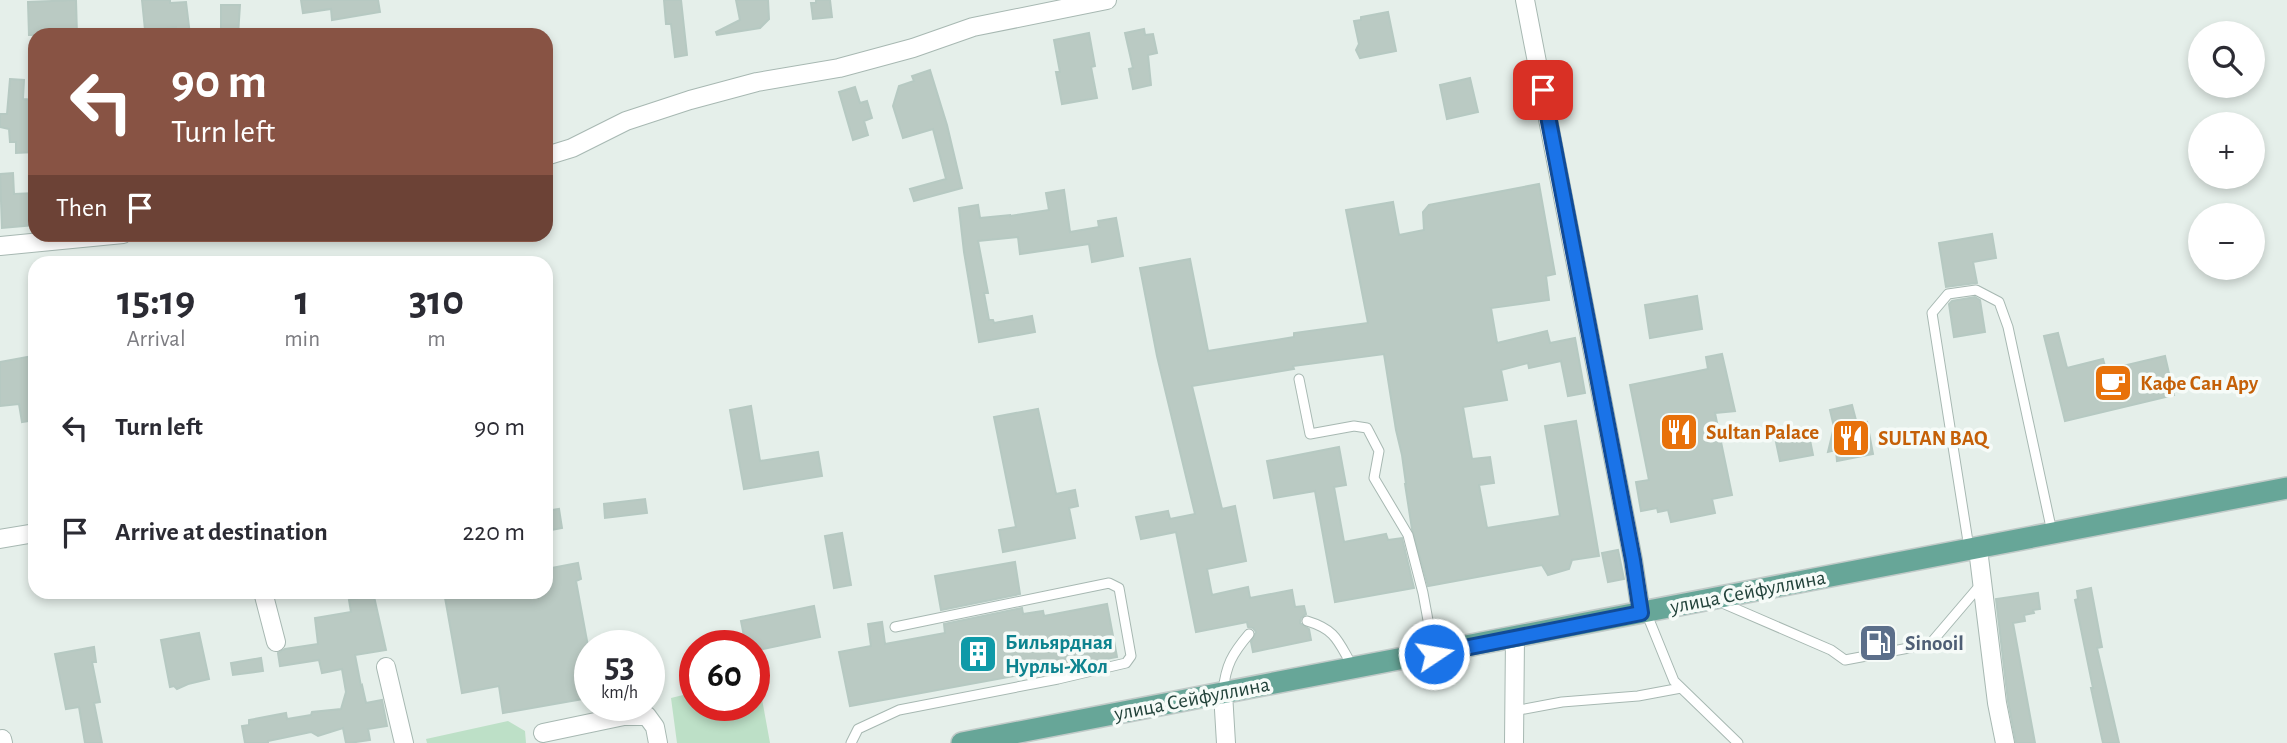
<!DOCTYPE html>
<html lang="en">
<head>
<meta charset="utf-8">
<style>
	:root { --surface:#fff; --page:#f7f7f7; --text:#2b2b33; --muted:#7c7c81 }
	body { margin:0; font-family:"Alegreya Sans",sans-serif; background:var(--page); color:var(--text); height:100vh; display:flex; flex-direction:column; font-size:26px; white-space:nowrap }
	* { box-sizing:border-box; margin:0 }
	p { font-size:23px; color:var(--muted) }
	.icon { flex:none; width:38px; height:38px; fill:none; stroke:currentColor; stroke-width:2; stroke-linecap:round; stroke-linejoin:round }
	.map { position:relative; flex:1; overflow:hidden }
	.details { position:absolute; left:28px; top:256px; width:525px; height:343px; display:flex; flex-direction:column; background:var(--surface); border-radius:21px; box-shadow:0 4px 10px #0003 }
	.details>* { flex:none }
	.top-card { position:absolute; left:28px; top:28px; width:525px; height:214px; border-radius:21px; box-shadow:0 4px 10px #0003; background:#885344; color:#fff; overflow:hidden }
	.buttons { position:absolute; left:2188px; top:21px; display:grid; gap:14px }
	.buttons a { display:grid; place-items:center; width:77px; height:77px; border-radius:50%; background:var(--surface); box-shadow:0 4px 10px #0003; font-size:35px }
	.speed { position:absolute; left:574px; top:630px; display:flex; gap:14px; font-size:35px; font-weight:700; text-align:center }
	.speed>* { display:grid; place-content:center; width:91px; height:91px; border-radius:50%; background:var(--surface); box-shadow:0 4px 10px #0003; line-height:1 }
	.speed small { font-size:18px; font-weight:400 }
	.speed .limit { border:10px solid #d22; background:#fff; color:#111 }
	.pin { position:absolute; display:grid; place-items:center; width:60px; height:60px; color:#fff; margin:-30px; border-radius:14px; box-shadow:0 4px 10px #0006 }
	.me { position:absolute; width:77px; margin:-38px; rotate:78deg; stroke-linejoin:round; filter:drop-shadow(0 0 5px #0008) }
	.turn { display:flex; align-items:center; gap:24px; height:147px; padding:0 28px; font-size:32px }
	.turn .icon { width:91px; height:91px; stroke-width:2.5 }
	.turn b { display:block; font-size:49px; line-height:60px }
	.then { display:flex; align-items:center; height:66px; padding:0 28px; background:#0003; gap:14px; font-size:26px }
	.eta { display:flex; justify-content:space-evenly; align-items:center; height:119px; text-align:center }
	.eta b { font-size:42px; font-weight:600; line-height:49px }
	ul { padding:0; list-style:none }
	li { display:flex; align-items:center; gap:21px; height:105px; padding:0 28px }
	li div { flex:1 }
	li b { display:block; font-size:26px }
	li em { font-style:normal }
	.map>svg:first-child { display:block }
	.green { fill:#bde0c7 }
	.building { fill:#bacac3; stroke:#b6c9c2; stroke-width:2 }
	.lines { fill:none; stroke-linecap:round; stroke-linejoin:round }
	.service-casing { stroke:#a7b8b2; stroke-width:11 }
	.minor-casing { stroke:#a7b8b2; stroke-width:20 }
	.primary-casing { stroke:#c1cac8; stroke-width:24 }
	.service { stroke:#fff; stroke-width:9 }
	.minor { stroke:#fff; stroke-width:18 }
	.primary { stroke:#67a698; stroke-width:21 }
	.route-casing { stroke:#114b97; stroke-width:18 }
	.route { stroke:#1a73e8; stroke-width:12 }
	.labels { text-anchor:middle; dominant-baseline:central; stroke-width:7; stroke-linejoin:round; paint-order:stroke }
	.food-label { font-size:21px; font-weight:bold; fill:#c56008; stroke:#f6fbf8; text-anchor:start }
	.street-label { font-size:21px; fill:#22423a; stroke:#f6fbf8 }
	.culture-label { font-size:21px; font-weight:bold; fill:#0d838f; stroke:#f6fbf8; text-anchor:start }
	.service-label { font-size:21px; font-weight:bold; fill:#4e5e75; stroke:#f6fbf8; text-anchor:start }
</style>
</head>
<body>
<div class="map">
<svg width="2287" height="743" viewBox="0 0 2287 743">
	<rect width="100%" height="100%" fill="#e5efea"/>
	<!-- green -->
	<path class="green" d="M758,677L770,743H677L671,698L695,692V705H754V678Z
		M508,721L525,731L526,743H427L426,739Z"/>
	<!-- building -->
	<path class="building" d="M76,0L77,35H29L28,2Z
		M142,0H170V3L186,2L190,35H176V27L145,30Z
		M301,0H378L380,12L332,20L331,9L303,13Z
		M664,0H681L687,55L675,57L671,24H666Z
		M736,0H768L769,19L760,28L717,35L716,32L740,20Z
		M816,0H830L832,17L813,19L811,3H816Z
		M221,5H240L238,35H221Z
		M1388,12L1396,51L1360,58L1356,50L1359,44L1354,21L1361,20V17Z
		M1144,29L1145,35L1153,34L1157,53L1148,55L1151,85L1133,89L1129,69L1133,68L1125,33Z
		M1089,33L1095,66L1091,67L1097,98L1062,104L1056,72H1060L1054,40Z
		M930,70L947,125L962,188L914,201L910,189L946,179L933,129L903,138L893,106L899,86L914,81L912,76Z
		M1470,78L1478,112L1447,119L1440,85Z
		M10,79L24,80L23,99L35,100V152L16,153V142H10L9,129L0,127V114H7Z
		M855,87L860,103L867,101L872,118L864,121L868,135L853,140L839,92Z
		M13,173L14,194L35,193V225L2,228L0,174Z
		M1539,184L1555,274L1546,276L1549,300L1491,308L1497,343L1547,331L1550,343L1575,338L1585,393L1568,396L1561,361L1529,368L1528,363L1501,370L1507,400L1463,407L1472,459L1490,457L1494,483L1479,485L1487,528L1560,516L1545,426L1576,421L1599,556L1572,560L1569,569L1548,575L1542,565L1428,586L1412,529L1405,484H1406L1402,455L1396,430L1384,354L1293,366L1294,369L1192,386L1222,509L1235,506L1246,561L1207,569L1212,595L1248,587L1250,598L1292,590L1295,607L1304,606L1306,614L1301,618L1300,623L1309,629L1311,640L1253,652L1251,642L1256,632L1253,628L1248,627L1247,622L1196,632L1176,532L1141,539L1136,517L1168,511L1170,519L1195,514L1157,356L1140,268L1190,259L1208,351L1294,337V333L1368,323L1346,210L1393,202L1399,235L1424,230L1423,212L1429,205Z
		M1064,190L1070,232L1099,227L1098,221L1116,218L1123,256L1092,262L1089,244L1020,254L1018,237L978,241L988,293H984L989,320H993L994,323L1032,316L1035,332L979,342L964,252L959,208L978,205L980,218L1010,215V216L1049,210L1046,193Z
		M1992,234L1996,258L1973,262L1977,283L1946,287L1939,243Z
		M1697,296L1702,329L1650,338L1645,305Z
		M1975,297L1980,300L1985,332L1954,337L1949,304L1952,301Z
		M2058,333L2067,368L2103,359L2106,370L2165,356L2174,395L2065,421L2044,336Z
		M1722,354L1735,411L1715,413L1732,495L1712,499L1715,513L1671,522L1668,510L1658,512L1657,508L1641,511L1636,482L1649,480L1630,385L1708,369L1706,357Z
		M33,356L35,420L22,422L19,404L0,406V362Z
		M1852,405L1857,424L1867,422L1873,454L1837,461L1836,450L1828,452L1834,427L1830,410Z
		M751,406L760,461L818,452L822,476L744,489L730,410Z
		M1038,409L1056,494L1075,490L1078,506L1069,508L1075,538L1003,552L999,530L1016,527L994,417Z
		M1809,435L1813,455L1780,461L1776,442Z
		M1339,447L1346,485L1334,487L1344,542L1386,534L1388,540L1402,538L1414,588L1335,602L1315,491L1274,498L1267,461Z
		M645,499L647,513L605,518L604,504Z
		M559,509L562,528L546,531V511Z
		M842,533L851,585L834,588L825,536Z
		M1618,550L1624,579L1608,582L1602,553Z
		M1015,562L1020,594L941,610L935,576Z
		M578,563L581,579L576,581L590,657V665L583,666L589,698L503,713L499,686L462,693L444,592H546V569Z
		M2091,588L2102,647L2097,648L2119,743H2103L2091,688H2093L2075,600L2078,599L2077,591Z
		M359,592H373L386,650L355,655L361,686L362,685L366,703L382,700L387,726L368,729L370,740L349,743H346L343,728L318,736L311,732L268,741V743H245L242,726L249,725V720L286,713L287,719L311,715L312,712L341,709L346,692L342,669L322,673L319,660L280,666L278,653L285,649L318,644L315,618L351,612L349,600L360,598Z
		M2038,593L2040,609L2033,610L2034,613L2024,615L2025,621L2013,623L2035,743H2016L2008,701L1996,599Z
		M1107,604L1117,657L850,706L839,652L871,646L868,624L882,622L885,644L945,633L944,624L1022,608L1023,614L1043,611L1044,616Z
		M814,606L820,637L754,651V646H746L741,621Z
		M199,633L209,679L188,684L177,689L174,686L170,687L161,640Z
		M94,647L96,662H92L100,702L94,703L102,743H85L79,707L66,709L55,654Z
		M261,658L263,671L233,675L231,663Z"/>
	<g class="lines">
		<defs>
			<path id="service" d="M1299,379L1310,434L1354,426L1367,428L1379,451L1374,478L1408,535L1423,593L1434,653
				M1969,548L1932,313L1948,294L1976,290L1999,302L2008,327L2052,532
				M1720,602L1831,650L1845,660L1930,644L1982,583
				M1646,612L1674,681L1738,743
				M1307,621C1337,630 1338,642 1353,667
				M1223,691C1226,665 1232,654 1249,634
				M1514,711L1562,702L1638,696L1681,688
				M851,743L858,729L899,710L1058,679L1126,663L1131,656L1119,588L1109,583L895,627"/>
			<path id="minor" d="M1525,0L1633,560L1641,613
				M546,156L572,148L626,121L690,100L757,82L839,68L913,48L973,27L1107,0
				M0,246L123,234
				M0,539L35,533
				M1978,549L1997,703L2005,743
				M263,592L276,642
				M386,667L404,743
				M1223,693L1226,743
				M543,733L624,716H647L655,727L658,743
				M2,739L3,743
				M1514,743L1515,637"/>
			<path id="primary" d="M962,743L2287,488"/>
		</defs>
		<!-- service casing -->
		<use href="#service" class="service-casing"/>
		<!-- minor casing -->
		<use href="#minor" class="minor-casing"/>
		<!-- primary casing -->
		<use href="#primary" class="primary-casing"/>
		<!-- service -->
		<use href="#service" class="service"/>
		<!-- minor -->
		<use href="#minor" class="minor"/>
		<!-- primary -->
		<use href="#primary" class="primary"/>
	</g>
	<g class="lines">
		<defs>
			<path id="route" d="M1434,654L1641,613L1633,560L1543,90"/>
		</defs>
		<!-- route casing -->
		<use href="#route" class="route-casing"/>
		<!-- route -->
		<use href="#route" class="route"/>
	</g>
	<!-- icons -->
	<defs>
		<symbol id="cafe-square" viewBox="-11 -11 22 22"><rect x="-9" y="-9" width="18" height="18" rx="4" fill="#e8710a" stroke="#f6fbf8"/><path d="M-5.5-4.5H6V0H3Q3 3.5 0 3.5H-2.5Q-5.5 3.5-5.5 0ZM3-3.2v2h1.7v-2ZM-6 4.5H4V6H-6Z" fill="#fff"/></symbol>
		<symbol id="restaurant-square" viewBox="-11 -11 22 22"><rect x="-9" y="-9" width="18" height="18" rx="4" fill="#e8710a" stroke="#f6fbf8"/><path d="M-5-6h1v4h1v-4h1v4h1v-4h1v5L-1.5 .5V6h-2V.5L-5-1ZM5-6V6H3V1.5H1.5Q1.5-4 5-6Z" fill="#fff"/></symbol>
		<symbol id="fuel-square" viewBox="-11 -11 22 22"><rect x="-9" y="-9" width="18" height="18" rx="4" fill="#5c6f8a" stroke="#f6fbf8"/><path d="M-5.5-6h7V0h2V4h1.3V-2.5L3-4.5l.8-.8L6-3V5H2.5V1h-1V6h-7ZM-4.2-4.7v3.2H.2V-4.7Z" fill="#fff"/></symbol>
		<symbol id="building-square" viewBox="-11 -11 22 22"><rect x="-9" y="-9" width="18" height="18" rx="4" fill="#0f9aa8" stroke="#f6fbf8"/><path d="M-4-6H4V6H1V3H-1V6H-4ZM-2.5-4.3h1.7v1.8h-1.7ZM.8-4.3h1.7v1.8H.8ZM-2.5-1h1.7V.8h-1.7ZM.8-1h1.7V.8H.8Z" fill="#fff"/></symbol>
	</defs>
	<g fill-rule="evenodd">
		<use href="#cafe-square" x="2091" y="361" width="44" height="44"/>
		<use href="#restaurant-square" x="1657" y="410" width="44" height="44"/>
		<use href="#restaurant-square" x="1829" y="416" width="44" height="44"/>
		<use href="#fuel-square" x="1856" y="621" width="44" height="44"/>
		<use href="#building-square" x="956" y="632" width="44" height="44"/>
	</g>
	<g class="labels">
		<!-- food labels -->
		<g class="food-label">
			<text x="2140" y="383">Кафе Сан Ару</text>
			<text x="1706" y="432">Sultan Palace</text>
			<text x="1878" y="438">SULTAN BAQ</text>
		</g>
		<!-- street labels -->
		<g class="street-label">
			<text transform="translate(1748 592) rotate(-11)">улица Сейфуллина</text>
			<text transform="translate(1192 699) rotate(-11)">улица Сейфуллина</text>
		</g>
		<!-- culture labels -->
		<g class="culture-label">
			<text x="1005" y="642">Бильярдная<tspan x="1005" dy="24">Нурлы-Жол</tspan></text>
		</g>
		<!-- service labels -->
		<g class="service-label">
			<text x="1905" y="643">Sinooil</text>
		</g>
	</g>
</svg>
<div class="buttons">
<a><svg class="icon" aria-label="search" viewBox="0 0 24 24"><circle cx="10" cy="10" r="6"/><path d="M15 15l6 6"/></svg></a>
<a>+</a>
<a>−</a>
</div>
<div class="speed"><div>53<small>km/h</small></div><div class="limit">60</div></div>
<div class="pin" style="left:1543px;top:90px;background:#d93025"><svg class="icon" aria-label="arrive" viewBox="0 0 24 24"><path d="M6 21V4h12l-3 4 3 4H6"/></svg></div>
<svg class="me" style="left:1434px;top:654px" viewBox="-20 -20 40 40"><circle r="17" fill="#1a73e8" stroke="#fff" stroke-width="3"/><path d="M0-11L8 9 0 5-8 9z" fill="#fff"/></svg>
<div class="top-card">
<div class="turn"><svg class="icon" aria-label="left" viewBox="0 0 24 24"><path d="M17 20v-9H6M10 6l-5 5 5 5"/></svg><div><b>90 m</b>Turn left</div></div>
<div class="then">Then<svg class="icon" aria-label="arrive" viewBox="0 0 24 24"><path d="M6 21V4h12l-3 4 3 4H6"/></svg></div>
</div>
<section class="details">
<div class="eta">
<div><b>15:19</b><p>Arrival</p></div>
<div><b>1</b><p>min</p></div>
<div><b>310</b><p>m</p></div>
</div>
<ul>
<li><svg class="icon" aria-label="left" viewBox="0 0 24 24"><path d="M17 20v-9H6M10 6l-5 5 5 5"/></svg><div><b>Turn left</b></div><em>90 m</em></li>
<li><svg class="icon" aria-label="arrive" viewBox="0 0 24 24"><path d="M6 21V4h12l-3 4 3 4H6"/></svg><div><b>Arrive at destination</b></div><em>220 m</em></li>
</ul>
</section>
</div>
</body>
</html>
